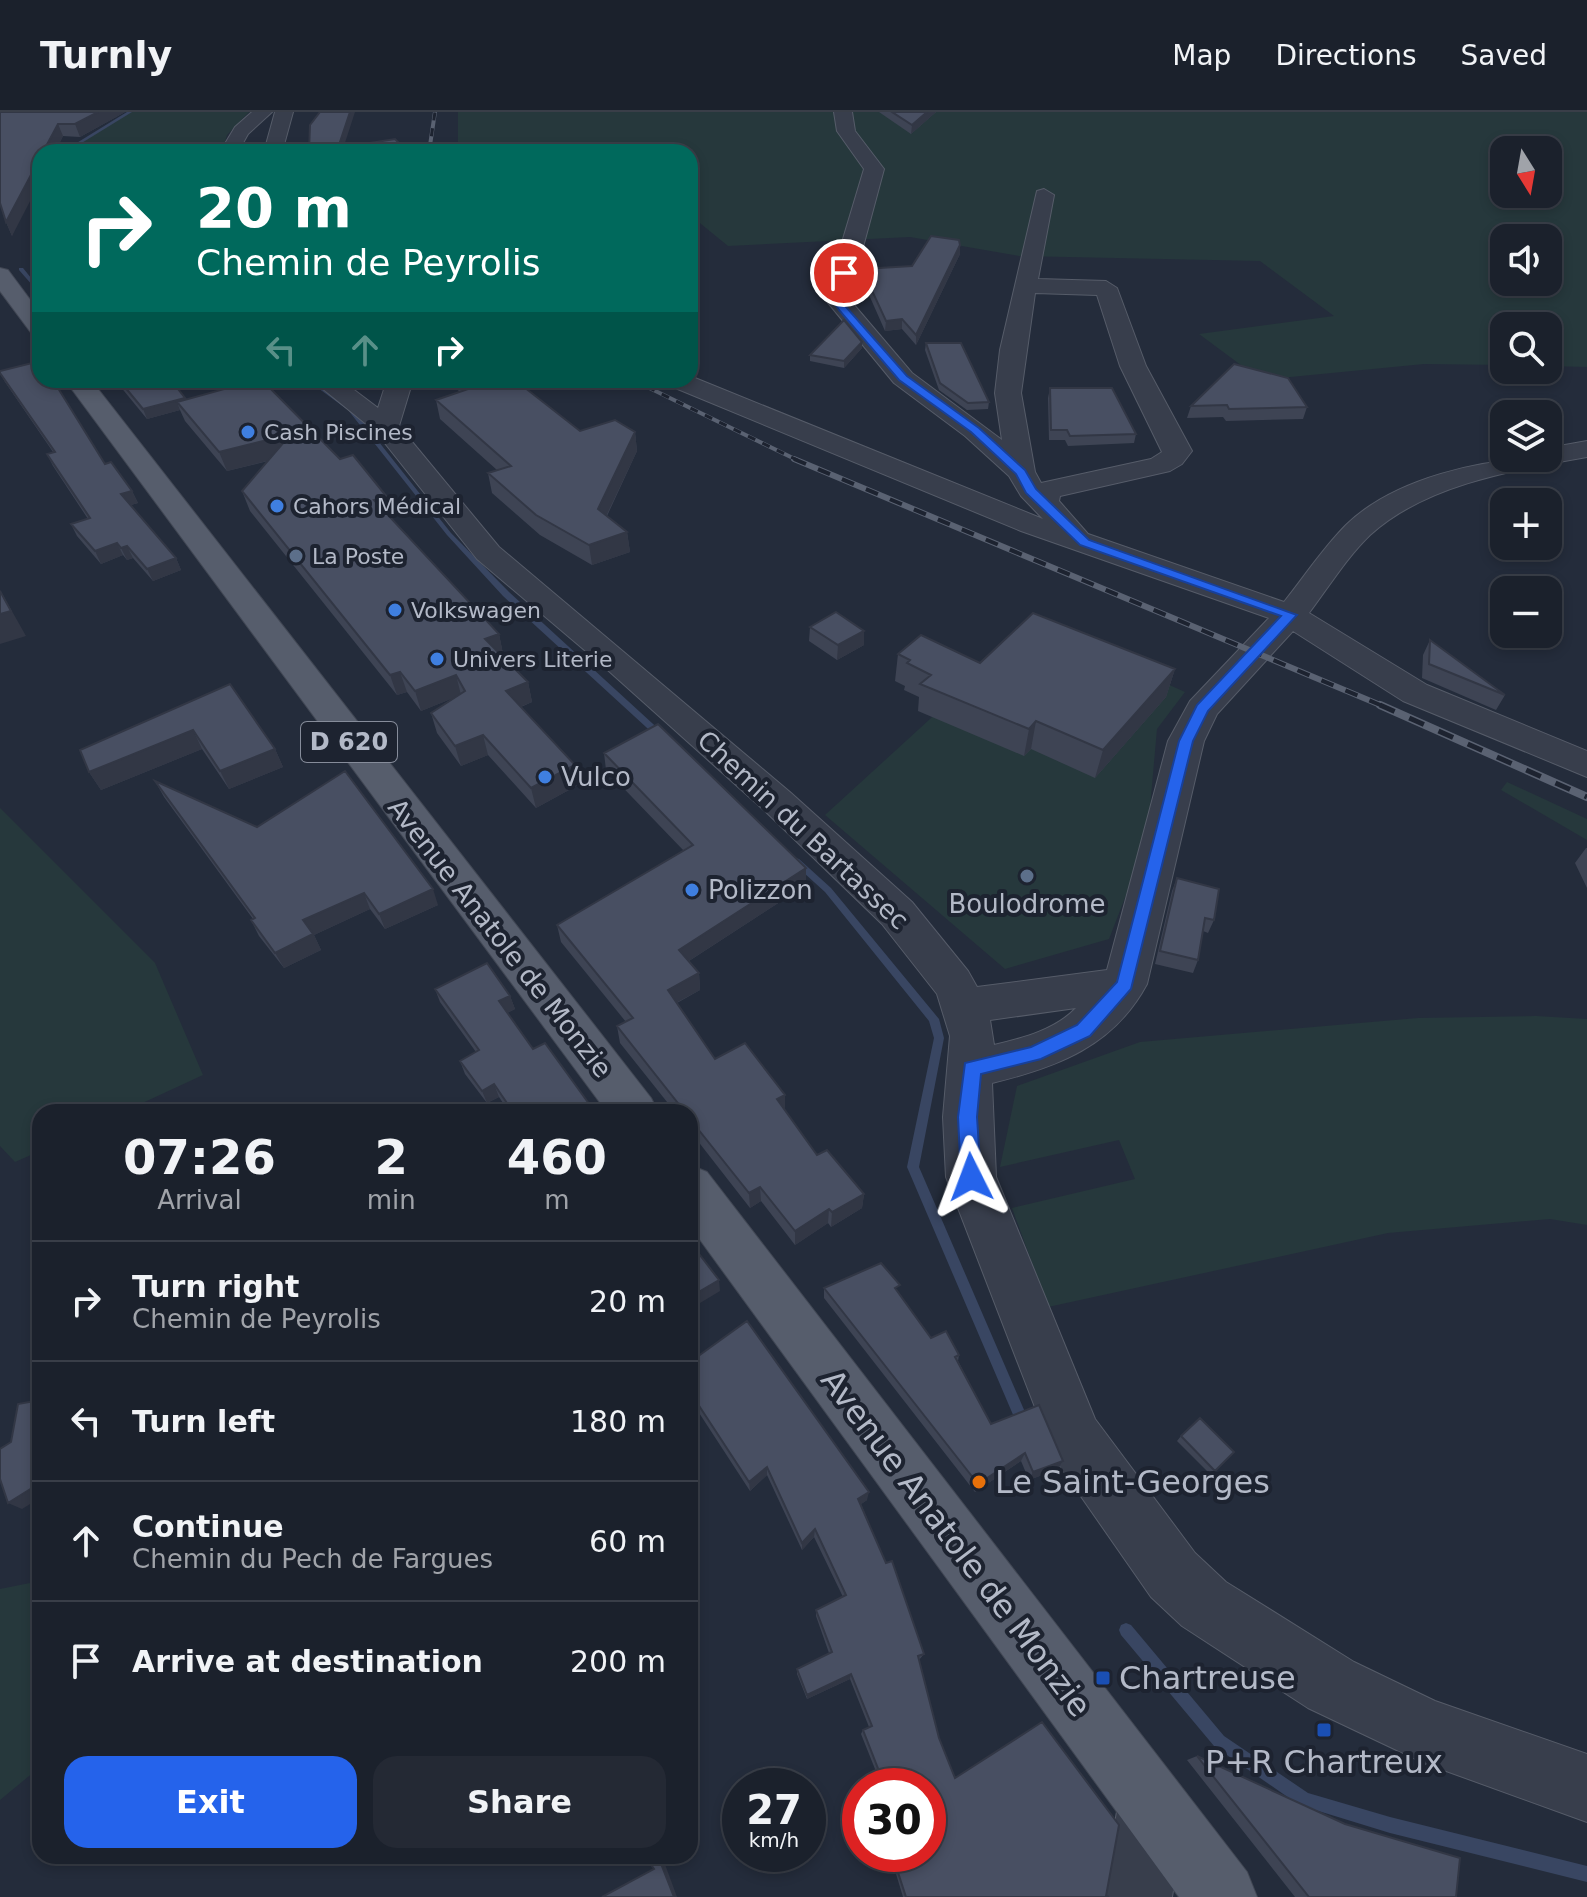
<!DOCTYPE html>
<html lang="en">
<head>
<meta charset="utf-8">
<style>
	:root { --surface:#1b212c; --page:#242934; --text:#f1f3f6; --muted:#a0a3a9; --line:#393e48; --accent:#2563eb }
	body { margin:0; font-family:"DejaVu Sans",sans-serif; background:var(--page); color:var(--text); height:100vh; display:flex; flex-direction:column; font-size:30px; white-space:nowrap }
	* { box-sizing:border-box; margin:0 }
	p { font-size:26px; color:var(--muted) }
	.icon { flex:none; width:44px; height:44px; fill:none; stroke:currentColor; stroke-width:2; stroke-linecap:round; stroke-linejoin:round }
	.map { position:relative; flex:1; overflow:hidden }
	.side { position:absolute; left:32px; top:992px; width:666px; height:760px; display:flex; flex-direction:column; background:var(--surface); border-radius:24px; box-shadow:0 4px 12px #0003,0 0 0 2px var(--line) }
	.side>* { flex:none }
	.banner { position:absolute; left:32px; top:32px; width:666px; height:244px; border-radius:24px; box-shadow:0 4px 12px #0003,0 0 0 2px var(--line); background:#00695c; color:#fff; overflow:hidden }
	.needle { width:52px; rotate:169deg }
	.fabs { position:absolute; left:1490px; top:24px; display:grid; gap:16px }
	.fabs a { display:grid; place-items:center; width:72px; height:72px; border-radius:16px; background:var(--surface); box-shadow:0 4px 12px #0003,0 0 0 2px var(--line); font-size:40px }
	.speed { position:absolute; left:722px; top:1656px; display:flex; gap:16px; font-size:40px; font-weight:700; text-align:center }
	.speed>* { display:grid; place-content:center; width:104px; height:104px; border-radius:50%; background:var(--surface); box-shadow:0 4px 12px #0003,0 0 0 2px var(--line); line-height:1 }
	.speed small { font-size:20px; font-weight:400 }
	.speed .limit { border:12px solid #d22; background:#fff; color:#111 }
	.pin { position:absolute; display:grid; place-items:center; width:68px; height:68px; color:#fff; margin:-34px; border:4px solid #fff; border-radius:50%; box-shadow:0 2px 8px #0007 }
	.me { position:absolute; width:88px; margin:-44px; rotate:357deg; stroke-linejoin:round; filter:drop-shadow(0 0 6px #0008) }
	.turn { display:flex; align-items:center; gap:28px; height:168px; padding:0 32px; font-size:36px }
	.turn .icon { width:104px; height:104px; stroke-width:2.5 }
	.turn b { display:block; font-size:56px; line-height:68px }
	.lanes { display:flex; align-items:center; height:76px; padding:0 32px; background:#0003; justify-content:center; gap:40px; direction:ltr }
	.lanes .off { opacity:.35 }
	.eta { display:flex; justify-content:space-evenly; align-items:center; height:136px; text-align:center }
	.eta b { font-size:48px; font-weight:600; line-height:56px }
	.action { display:flex; gap:16px; margin-top:auto; padding:16px 32px }
	.action a { flex:1; height:92px; border-radius:24px; background:var(--accent); color:#fff; font-size:32px; font-weight:600; line-height:92px; text-align:center }
	.action a+a { background:var(--page); color:var(--text) }
	ul { padding:0; list-style:none }
	li { display:flex; align-items:center; gap:24px; height:120px; padding:0 32px; border-top:2px solid var(--line) }
	li div { flex:1 }
	li b { display:block; font-size:30px }
	li em { font-style:normal }
	header { display:flex; align-items:center; gap:48px; box-sizing:border-box; height:112px; padding:0 40px; background:var(--surface); border-bottom:2px solid var(--line) }
	header strong { font-size:38px }
	nav { display:flex; gap:44px; margin-inline-start:auto; font-size:28px }
	.map>svg:first-child { display:block }
	.green { fill:#26383c; fill-rule:evenodd }
	.lines { fill:none; stroke-linecap:round; stroke-linejoin:round }
	.stream { fill:#394662; fill-rule:evenodd }
	.minor-casing { stroke:#565c69; stroke-width:2 }
	.major-casing { stroke:#414754; stroke-width:2 }
	.minor { fill:#383e4c; fill-rule:evenodd }
	.major { fill:#565d6c; fill-rule:evenodd }
	.rail-far2-casing { stroke:#5a6272; stroke-width:4 }
	.rail-far1-casing { stroke:#5a6272; stroke-width:6 }
	.rail-casing { stroke:#5a6272; stroke-width:8 }
	.rail-far2 { stroke:#1d2330; stroke-width:3; stroke-dasharray:8; stroke-linecap:butt }
	.rail-far1 { stroke:#1d2330; stroke-width:4; stroke-dasharray:13; stroke-linecap:butt }
	.rail { stroke:#1d2330; stroke-width:5; stroke-dasharray:16; stroke-linecap:butt }
	.wall { fill:#3e4454 }
	.shaded-wall { fill:#323745 }
	.building { fill:#484f62; stroke:#323745; stroke-width:2 }
	.route { fill:#2563eb; stroke:#184099; stroke-width:2 }
	.shop-dot { fill:#3f7fe0; stroke:#1d2330; stroke-width:3 }
	.service-dot { fill:#5c6f8a; stroke:#1d2330; stroke-width:3 }
	.food-dot { fill:#e8710a; stroke:#1d2330; stroke-width:3 }
	.transit-dot { fill:#1a4fb4; stroke:#1d2330; stroke-width:3 }
	.labels { text-anchor:middle; dominant-baseline:central; stroke-width:8; stroke-linejoin:round; paint-order:stroke }
	.far-poi-label { font-size:22px; fill:#b3b9c7; stroke:#1d2330; text-anchor:start }
	.shield { fill:#1d2330; stroke:#868c9a; stroke-width:2 }
	.shield-label { font-size:24px; font-weight:bold; fill:#b3b9c7 }
	.poi-label { font-size:26px; fill:#b3b9c7; stroke:#1d2330; text-anchor:start }
	.street-label { font-size:26px; fill:#b3b9c7; stroke:#1d2330 }
	.near-poi-label { font-size:32px; fill:#b3b9c7; stroke:#1d2330; text-anchor:start }
	.near-street-label { font-size:32px; fill:#b3b9c7; stroke:#1d2330 }
</style>
</head>
<body>
<header>
<strong>Turnly</strong>
<nav><a>Map</a><a>Directions</a><a>Saved</a></nav>
</header>
<div class="map">
<svg width="1587" height="1785" viewBox="0 0 1587 1785">
	<rect width="100%" height="100%" fill="#242c3b"/>
	<!-- green -->
	<path class="green" d="M130,0H249L227,23L222,40H64Z
		M458,0H1587V255L1548,254V214H1504V253L1424,252L1261,268L1199,222L1334,204L1260,149L1019,144L910,125L728,134L690,103V40H458ZM1504,38H1548V82H1504ZM1504,126H1548V170H1504Z
		M1034,512L1185,580L1157,617L1147,729L1109,827L1005,857L825,703Z
		M1507,670L1587,707V728L1501,678Z
		M0,696L155,851L203,963L123,1000H40V1039L15,1050L0,1034Z
		M1536,904L1587,907V1113L1550,1107L1388,1121L1048,1195L1012,1096L1135,1067L1119,1028L1000,1055L1017,974L1140,930L1418,906Z
		M40,1465V1655L0,1688V1477L30,1471Z"/>
	<g class="lines">
		<!-- stream -->
		<path class="stream" d="M127,0H132L67,40H62Z
			M19,156H23L40,177V182L19,158Z
			M307,268H314L352,296L451,421L509,480L664,622V626H658L503,484L447,423L348,298Z
			M796,746L799,747L831,776L939,907L944,926L919,1055L1028,1307L1027,1312L1022,1313L1017,1312L907,1055L934,926L929,909L825,780L793,751L791,749Z
			M1126,1511L1131,1513L1224,1624L1308,1681L1390,1705L1587,1754V1770L1390,1721L1299,1693L1214,1634L1121,1523L1119,1518L1121,1513Z"/>
		<defs>
			<path id="minor" d="M252,0H272L248,22L238,40H220L235,15Z
				M275,0H293L282,40H264Z
				M834,0H852L855,19L884,57L849,187L912,261L1002,328L995,281L1000,238L1037,79L1044,77L1054,83L1038,167L1106,169L1117,176L1146,254L1192,339L1182,352L1170,359L1060,384L1059,389L1088,422L1284,490C1304,465 1323,436 1346,413C1394,366 1484,346 1548,346V336L1587,329V345C1515,358 1426,372 1370,423C1347,445 1328,476 1309,501L1427,573L1587,639V665L1403,589L1293,519L1217,602L1204,629L1147,872C1113,935 1057,955 992,971L996,1065L1095,1307L1195,1441L1226,1470L1354,1550L1435,1589L1587,1642V1710L1424,1651L1308,1596L1182,1514L1151,1485L1055,1347L946,1065L943,1005L950,924L937,882L882,812L765,699L601,552L477,447L376,320L312,268H341L378,296L387,268H413L399,314L499,435L791,681L912,790L968,859L977,875L1107,858L1168,629L1190,589L1269,506L1021,419L668,273L664,268H690V264L1043,407L1021,384L1009,364L965,324L894,271L825,187L864,57L837,19ZM1035,181L1097,183L1120,254L1162,340L1151,347L1041,371L1035,360L1021,281ZM1076,896C1055,918 1023,926 994,933L990,908Z
				M1152,1660L1176,1670L1186,1694L1172,1785H1102L1118,1694L1128,1670Z"/>
			<path id="major" d="M0,156L8,158L40,201V224L32,222L0,179Z
				M65,268H91L651,986L658,1000H607Z
				M690,1053L707,1060L1247,1760L1257,1785H1179L690,1114Z"/>
		</defs>
		<!-- minor casing -->
		<use href="#minor" class="minor-casing"/>
		<!-- major casing -->
		<use href="#major" class="major-casing"/>
		<!-- minor -->
		<use href="#minor" class="minor"/>
		<!-- major -->
		<use href="#major" class="major"/>
		<defs>
			<path id="rail-far2" d="M429,40L435,0
				M633,268L799,349"/>
			<path id="rail-far1" d="M794,347L1385,595"/>
			<path id="rail" d="M1380,593L1587,685"/>
		</defs>
		<!-- rail-far2 casing -->
		<use href="#rail-far2" class="rail-far2-casing"/>
		<!-- rail-far1 casing -->
		<use href="#rail-far1" class="rail-far1-casing"/>
		<!-- rail casing -->
		<use href="#rail" class="rail-casing"/>
		<!-- rail-far2 -->
		<use href="#rail-far2" class="rail-far2"/>
		<!-- rail-far1 -->
		<use href="#rail-far1" class="rail-far1"/>
		<!-- rail -->
		<use href="#rail" class="rail"/>
	</g>
	<!-- wall -->
	<path class="wall" d="M0,0H125L80,25L63,24L55,40H40L12,124L6,110Z
		M879,0H936L911,22Z
		M960,133V142L916,233L902,217L885,219L862,167V157L912,154Z
		M926,231L989,290L988,297L967,298L939,278L925,238Z
		M862,236L844,256L810,249V243Z
		M1234,252L1307,295L1303,307L1226,309L1223,305L1187,306L1191,294Z
		M0,261L105,352L132,379L138,391L131,393L176,446L181,458L153,469L133,446L127,448L123,443L101,452L77,424L71,412L88,407L53,354L47,342L53,340L5,270Z
		M115,268H171L186,288L392,404L390,405L499,522L503,542L501,543L528,570L532,590L521,595L575,653L578,673L536,696L488,643L461,654L437,621L431,601L453,586L421,599L407,580L397,583L250,399L242,379L268,349L227,359L185,309L180,298L147,307Z
		M454,268H515L580,319L635,320L637,339L607,404L627,420L630,440L592,453L540,423L492,381L488,361L497,358L440,307L436,288L459,280Z
		M1050,276L1136,322L1134,331L1068,334L1065,328H1049L1048,286Z
		M810,515L864,519V533L837,548L809,529Z
		M1430,528L1505,583L1496,598L1422,566L1423,543Z
		M898,542L980,551L1175,557L1166,585L1095,666L1031,637L1024,644L918,599L919,585L904,578L905,574L895,569Z
		M230,572L275,637L283,655L229,677L202,637L101,678L89,660Z
		M604,641L806,756V773L689,849L699,861L700,878L677,891L715,947L785,998L817,1043L864,1082L862,1096L831,1115L828,1111L795,1133L761,1089L750,1096L690,1019V1000H675L620,931L617,914L626,910L561,830L557,813L684,739L606,658Z
		M155,669L257,715L438,793L385,817L370,797L314,823L321,838L284,856L259,824L251,808L253,807L164,685Z
		M1586,736H1587V776L1575,751Z
		M1177,766L1214,808L1208,821L1203,819L1198,848L1193,861L1155,852L1172,779Z
		M435,877L510,884L515,897L507,901L533,937L595,1000H509L499,985L487,991L465,962L460,949L476,940L440,890Z
		M824,1176L899,1182L931,1226L959,1243L958,1249L991,1312L1063,1349L1058,1357L1029,1368L1021,1349L975,1380L824,1186Z
		M690,1250L867,1388L861,1392L924,1542L919,1548L939,1626L955,1666L1106,1784L1109,1785H903L890,1742H928V1674H885L877,1662L861,1622L863,1618L869,1615L850,1567L807,1587L797,1562V1557L829,1541L816,1504V1498L843,1485L814,1425L802,1438L767,1363L750,1379L690,1287Z
		M1181,1324L1234,1340L1211,1363L1177,1329Z
		M1197,1644L1455,1785H1456H1295L1187,1648Z"/>
	<!-- shaded-wall -->
	<path class="shaded-wall" d="M98,0H125L80,25L75,12Z
		M350,0H355L342,40L338,36Z
		M927,0H936L911,22L912,13Z
		M58,12L63,24L55,40H43Z
		M40,46V70L12,124L6,110Z
		M960,133V142L916,233V223Z
		M902,207V217L885,219L886,209Z
		M862,230V236L844,256V249Z
		M185,286L189,295L177,290L180,298L147,307L143,297Z
		M635,320L637,339L600,417L598,397Z
		M291,322L298,341L227,359L219,340Z
		M132,379L138,391L127,394L121,382Z
		M387,385L392,404L380,408L374,388Z
		M627,420L630,440L592,453L589,433Z
		M117,431L123,443L101,452L95,439Z
		M127,434L133,446L127,448L121,436Z
		M176,446L181,458L153,469L147,457Z
		M0,478L26,524L0,532Z
		M864,519V533L837,548L838,533Z
		M499,522L503,542L490,547L485,527Z
		M1175,557L1166,585L1095,666L1103,638Z
		M400,560L407,580L397,583L390,563Z
		M456,563L461,583L421,599L415,579Z
		M528,570L532,590L510,599L506,579Z
		M1036,609L1031,637L1024,644L1029,617Z
		M193,618L202,637L101,678L89,660Z
		M483,623L488,643L461,654L455,634Z
		M275,637L283,655L229,677L220,659Z
		M575,653L578,673L536,696L531,676Z
		M806,756V773L681,854L679,838Z
		M433,777L438,793L385,817L379,802Z
		M364,781L370,797L314,823L321,838L284,856L275,841L303,808Z
		M699,861L700,878L670,894L668,878Z
		M510,884L515,897L503,903L499,889Z
		M494,972L499,985L487,991L482,979Z
		M785,983V998L777,987Z
		M760,1075L761,1089L750,1096L749,1081Z
		M864,1082L862,1096L831,1115L832,1100Z
		M829,1097L828,1111L795,1133V1119Z
		M719,1168L720,1179L690,1197V1185Z
		M1025,1341L1021,1349L975,1380L978,1372Z
		M1063,1349L1058,1357L1029,1368L1033,1360Z
		M767,1355V1363L750,1379L749,1370Z
		M40,1371V1386L22,1397L8,1391Z
		M869,1380L867,1388L857,1395L858,1387Z
		M815,1417L814,1425L802,1438V1431Z
		M851,1562L850,1567L807,1587V1583Z
		M658,1744H662L677,1785H674Z"/>
	<!-- building -->
	<path class="building" d="M0,0H98L75,12H58L43,40H40V46L6,110L0,91Z
		M320,0H350L338,36L395,27L408,40H309L310,13Z
		M892,0H927L912,13Z
		M931,124L959,128L960,133L916,223L902,207L886,209L862,157L912,154Z
		M844,208L862,230L844,249L810,243Z
		M926,231H961L989,290L968,291L940,271Z
		M40,249V268H53L105,352L111,350L132,379L121,382L176,446L147,457L127,434L121,436L117,431L95,439L71,412L90,406L47,342L55,340L0,261V259Z
		M1234,252L1288,266L1307,295L1229,297L1227,293L1191,294Z
		M119,268H171L185,286L143,297Z
		M257,268H262L340,347L353,343L387,385L374,388L499,522L485,527L528,570L506,579L575,653L531,676L483,623L455,634L431,601L465,579L456,563L415,579L400,560L390,563L242,379L291,322L219,340L177,290Z
		M463,268H515L580,319L615,308L635,320L598,397L627,420L589,433L536,403L488,361L511,354L436,288L474,275Z
		M1050,276H1112L1136,322L1070,324L1067,318H1051Z
		M0,479L11,499L0,502Z
		M836,500L864,519L838,533L810,515Z
		M1033,501L1175,557L1103,638L1036,609L1029,617L920,572L931,563L907,551L910,548L898,542L921,523L980,551Z
		M1430,528L1505,583L1429,552Z
		M230,572L275,637L220,659L193,618L89,660L80,638Z
		M658,612L806,756L679,838L699,861L668,878L715,947L745,931L785,983L777,987L817,1043L827,1038L864,1082L832,1100L829,1097L795,1119L760,1075L749,1081L690,1007V1000H685L617,914L633,906L557,813L693,733L604,641Z
		M345,659L433,777L379,802L364,781L303,808L313,822L275,841L251,808L255,806L155,669L257,715Z
		M1177,766L1219,777L1214,808L1205,806L1198,848L1160,839Z
		M487,851L510,884L499,889L533,937L545,931L595,1000H513L494,972L482,979L460,949L479,938L435,877Z
		M690,1130L719,1168L690,1185Z
		M881,1151L900,1173L895,1176L931,1226L946,1219L959,1243L955,1245L991,1312L1039,1293L1063,1349L1033,1360L1025,1341L978,1372L824,1176Z
		M747,1209L869,1380L858,1387L886,1451L892,1449L924,1542L918,1544L939,1626L955,1666L1042,1610L1119,1713L1106,1784L1109,1785H906L892,1742H928V1674H888L879,1659L863,1618L872,1614L851,1562L807,1583L797,1557L832,1540L816,1498L846,1483L815,1417L802,1431L767,1355L749,1370L690,1280V1250Z
		M40,1288V1371L8,1391L0,1367V1337L11,1330L18,1292Z
		M1200,1306L1234,1340L1215,1359L1181,1324Z
		M1197,1644L1345,1712L1460,1746L1456,1785H1309Z
		M645,1744H658L674,1785H602L654,1757Z"/>
	<!-- route -->
	<path class="route" d="M844,158L849,161L842,187L846,195L907,264L979,316L1025,358L1036,377L1089,428L1297,503L1208,599L1193,629L1131,877L1090,924L1041,947L981,962L977,1005L981,1065L971,1074L961,1065L958,1005L965,951L1031,935L1077,913L1117,870L1179,629L1197,593L1281,504L1080,433L1026,381L1016,362L971,320L899,268L839,198L832,187L840,161Z"/>
	<!-- markers -->
	<g class="shop-dot">
		<circle cx="248" cy="320" r="8"/>
		<circle cx="277" cy="394" r="8"/>
		<circle cx="395" cy="498" r="8"/>
		<circle cx="437" cy="547" r="8"/>
		<circle cx="545" cy="665" r="8"/>
		<circle cx="692" cy="778" r="8"/>
	</g>
	<g class="service-dot">
		<circle cx="296" cy="444" r="8"/>
		<circle cx="1027" cy="764" r="8"/>
	</g>
	<circle class="food-dot" cx="979" cy="1370" r="8"/>
	<g class="transit-dot">
		<rect x="1095" y="1558" width="16" height="16" rx="4"/>
		<rect x="1316" y="1610" width="16" height="16" rx="4"/>
	</g>
	<g class="labels">
		<!-- far-poi labels -->
		<g class="far-poi-label">
			<text x="264" y="320">Cash Piscines</text>
			<text x="293" y="394">Cahors Médical</text>
			<text x="312" y="444">La Poste</text>
			<text x="411" y="498">Volkswagen</text>
			<text x="453" y="547">Univers Literie</text>
		</g>
		<!-- shield labels -->
		<rect class="shield" x="301" y="610" width="96" height="40" rx="6"/>
		<g class="shield-label">
			<text x="349" y="630">D 620</text>
		</g>
		<!-- poi labels -->
		<g class="poi-label">
			<text x="561" y="665">Vulco</text>
			<text x="708" y="778">Polizzon</text>
			<text x="1027" y="792" text-anchor="middle">Boulodrome</text>
		</g>
		<!-- street labels -->
		<g class="street-label">
			<text transform="translate(803 718) rotate(43)">Chemin du Bartassec</text>
			<text transform="translate(500 826) rotate(52)">Avenue Anatole de Monzie</text>
		</g>
		<!-- near-poi labels -->
		<g class="near-poi-label">
			<text x="995" y="1370">Le Saint-Georges</text>
			<text x="1119" y="1566">Chartreuse</text>
			<text x="1324" y="1650" text-anchor="middle">P+R Chartreux</text>
		</g>
		<!-- near-street labels -->
		<g class="near-street-label">
			<text transform="translate(956 1431) rotate(53)">Avenue Anatole de Monzie</text>
		</g>
	</g>
</svg>
<div class="fabs">
<a><svg class="needle" viewBox="-14 -14 28 28"><path d="M0-13l5 13h-10z" fill="#e53935"/><path d="M0 13l5-13h-10z" fill="#a0a3a9"/></svg></a>
<a><svg class="icon" aria-label="sound" viewBox="0 0 24 24"><path d="M4 9h4l5-4v14l-5-4H4zM17 9q2 3 0 6"/></svg></a>
<a><svg class="icon" aria-label="search" viewBox="0 0 24 24"><circle cx="10" cy="10" r="6"/><path d="M15 15l6 6"/></svg></a>
<a><svg class="icon" aria-label="layers" viewBox="0 0 24 24"><path d="M12 4l9 5-9 5-9-5zM3 14l9 5 9-5"/></svg></a>
<a>+</a>
<a>−</a>
</div>
<div class="speed"><div>27<small>km/h</small></div><div class="limit">30</div></div>
<div class="pin" style="left:844px;top:161px;background:#d93025"><svg class="icon" aria-label="arrive" viewBox="0 0 24 24"><path d="M6 21V4h12l-3 4 3 4H6"/></svg></div>
<svg class="me" style="left:971px;top:1065px" viewBox="-20 -20 40 40"><path d="M0-17L14 15 0 8-14 15z" fill="#2563eb" stroke="#fff" stroke-width="4"/></svg>
<div class="banner">
<div class="turn"><svg class="icon" aria-label="right" viewBox="0 0 24 24"><path d="M7 20v-9h11M14 6l5 5-5 5"/></svg><div><b>20 m</b>Chemin de Peyrolis</div></div>
<div class="lanes"><svg class="icon off" aria-label="left" viewBox="0 0 24 24"><path d="M17 20v-9H6M10 6l-5 5 5 5"/></svg><svg class="icon off" aria-label="ahead" viewBox="0 0 24 24"><path d="M12 20V5M6 11l6-6 6 6"/></svg><svg class="icon" aria-label="right" viewBox="0 0 24 24"><path d="M7 20v-9h11M14 6l5 5-5 5"/></svg></div>
</div>
<section class="side">
<div class="eta">
<div><b>07:26</b><p>Arrival</p></div>
<div><b>2</b><p>min</p></div>
<div><b>460</b><p>m</p></div>
</div>
<ul>
<li><svg class="icon" aria-label="right" viewBox="0 0 24 24"><path d="M7 20v-9h11M14 6l5 5-5 5"/></svg><div><b>Turn right</b><p>Chemin de Peyrolis</p></div><em>20 m</em></li>
<li><svg class="icon" aria-label="left" viewBox="0 0 24 24"><path d="M17 20v-9H6M10 6l-5 5 5 5"/></svg><div><b>Turn left</b></div><em>180 m</em></li>
<li><svg class="icon" aria-label="ahead" viewBox="0 0 24 24"><path d="M12 20V5M6 11l6-6 6 6"/></svg><div><b>Continue</b><p>Chemin du Pech de Fargues</p></div><em>60 m</em></li>
<li><svg class="icon" aria-label="arrive" viewBox="0 0 24 24"><path d="M6 21V4h12l-3 4 3 4H6"/></svg><div><b>Arrive at destination</b></div><em>200 m</em></li>
</ul>
<div class="action"><a>Exit</a><a>Share</a></div>
</section>
</div>
</body>
</html>
